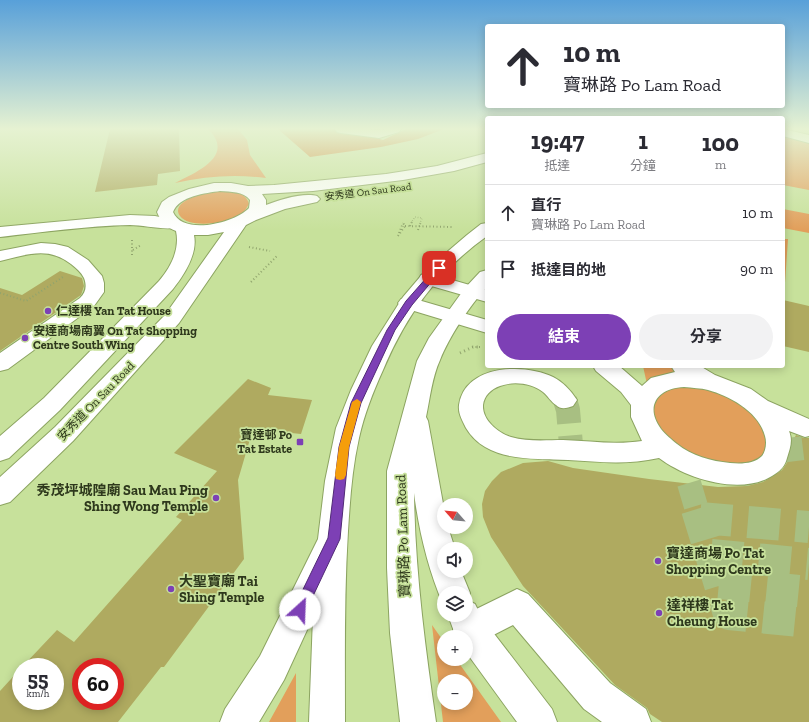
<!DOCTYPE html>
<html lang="zh-TW">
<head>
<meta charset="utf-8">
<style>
	:root { --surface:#fff; --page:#f2f2f3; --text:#2b2b33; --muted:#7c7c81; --line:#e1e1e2; --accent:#7d40b5 }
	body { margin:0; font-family:"Zilla Slab","Noto Sans TC",serif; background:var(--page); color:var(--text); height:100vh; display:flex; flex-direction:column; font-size:15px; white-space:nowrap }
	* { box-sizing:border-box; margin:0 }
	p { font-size:13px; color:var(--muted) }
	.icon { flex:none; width:22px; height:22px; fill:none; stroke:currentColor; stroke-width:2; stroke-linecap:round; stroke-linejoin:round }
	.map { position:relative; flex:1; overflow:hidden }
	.sheet { position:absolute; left:485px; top:116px; width:300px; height:252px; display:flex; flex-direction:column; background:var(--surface); border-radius:4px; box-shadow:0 2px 10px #0003 }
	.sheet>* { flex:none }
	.top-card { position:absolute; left:485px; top:24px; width:300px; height:84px; border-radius:4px; box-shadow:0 2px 10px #0003; background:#fff; color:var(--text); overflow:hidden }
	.needle { width:26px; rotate:297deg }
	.controls { position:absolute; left:437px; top:498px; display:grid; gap:8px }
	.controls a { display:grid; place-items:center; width:36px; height:36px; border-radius:50%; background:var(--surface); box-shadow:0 2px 10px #0003; font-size:20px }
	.speed { position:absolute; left:12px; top:658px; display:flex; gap:8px; font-size:20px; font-weight:700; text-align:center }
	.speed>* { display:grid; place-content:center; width:52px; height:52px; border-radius:50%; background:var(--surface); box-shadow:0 2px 10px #0003; line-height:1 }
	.speed small { font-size:10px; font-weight:400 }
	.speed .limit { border:6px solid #d22; background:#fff; color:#111 }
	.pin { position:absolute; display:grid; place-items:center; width:34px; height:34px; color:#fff; margin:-17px; border-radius:8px; box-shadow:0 2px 6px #0006 }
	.me { position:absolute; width:44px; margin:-22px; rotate:25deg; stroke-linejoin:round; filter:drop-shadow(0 0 3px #0008) }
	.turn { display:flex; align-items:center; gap:14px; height:84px; padding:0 12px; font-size:18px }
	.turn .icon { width:52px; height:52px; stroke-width:2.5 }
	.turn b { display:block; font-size:28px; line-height:34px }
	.eta { display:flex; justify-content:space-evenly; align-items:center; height:68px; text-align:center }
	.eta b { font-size:24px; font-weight:700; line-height:28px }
	.action { display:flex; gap:8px; margin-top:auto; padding:8px 12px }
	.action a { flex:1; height:46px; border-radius:24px; background:var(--accent); color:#fff; font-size:16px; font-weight:700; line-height:46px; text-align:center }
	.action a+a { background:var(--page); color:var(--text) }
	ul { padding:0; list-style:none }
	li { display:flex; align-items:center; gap:12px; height:56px; padding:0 12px; border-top:1px solid var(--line) }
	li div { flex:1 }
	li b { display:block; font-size:15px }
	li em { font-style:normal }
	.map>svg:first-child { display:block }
	.green { fill:#e29f5b; fill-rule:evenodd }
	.forest { fill:#cd822e }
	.building { fill:#afaa60; fill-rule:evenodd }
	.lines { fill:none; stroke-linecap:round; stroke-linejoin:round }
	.minor-tunnel-far1 { stroke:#a8bf82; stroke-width:24; stroke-dasharray:24 12; stroke-linecap:butt }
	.minor-tunnel { stroke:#a8bf82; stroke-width:32; stroke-dasharray:32 16; stroke-linecap:butt }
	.minor-casing { stroke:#8ca461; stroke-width:2 }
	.major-casing { stroke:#8ca461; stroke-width:2 }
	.path-far2 { stroke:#90a46d; stroke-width:1.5; stroke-dasharray:0.5 2; stroke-linecap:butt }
	.path-far1 { stroke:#90a46d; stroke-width:2; stroke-dasharray:1 2.5; stroke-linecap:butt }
	.path { stroke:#90a46d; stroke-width:3; stroke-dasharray:1 3.5; stroke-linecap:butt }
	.minor { fill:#fff; fill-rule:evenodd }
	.major { fill:#fff; fill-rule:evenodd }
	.path-bridge { stroke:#90a46d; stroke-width:2; stroke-dasharray:1 2.5; stroke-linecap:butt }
	.route { fill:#7d40b5; stroke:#512a76 }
	.slow { fill:#f59e0b }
	.poi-dot { fill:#7d40b5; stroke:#c7e19b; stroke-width:1.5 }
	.labels { text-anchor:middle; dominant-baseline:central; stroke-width:3.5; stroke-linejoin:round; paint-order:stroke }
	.far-street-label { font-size:10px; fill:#2e381c; stroke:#c7e19b }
	.poi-label { font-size:12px; font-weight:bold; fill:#2e381c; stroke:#c7e19b; text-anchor:start }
	.street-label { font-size:12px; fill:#2e381c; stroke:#c7e19b }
	.near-poi-label { font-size:14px; font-weight:bold; fill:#2e381c; stroke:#c7e19b; text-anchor:start }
	.near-street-label { font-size:14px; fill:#2e381c; stroke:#c7e19b }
</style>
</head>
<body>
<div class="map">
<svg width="809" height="722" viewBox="0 0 809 722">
	<rect width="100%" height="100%" fill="#c7e19b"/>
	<!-- green -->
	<path class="green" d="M208,129H238L247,140L250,155L266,178C235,174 206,176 175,183C196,172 236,156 208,129Z
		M783,134L809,141V190L783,185Z
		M215,191C227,191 246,190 249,204C246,209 244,213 239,216C226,223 190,229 180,216C169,201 207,192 215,191Z
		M783,209L809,214V233L783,228Z
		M783,239H788L785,283L783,282Z
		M643,366H672L690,376L648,389Z
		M681,384L716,388L761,418L770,445L764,456L751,464H712L673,446L653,419L652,406L657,396L667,388Z
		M432,625L444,642V659H456L501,722H443ZM444,681H466V703H444Z
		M296,673V722H269Z"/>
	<!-- forest -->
	<path class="forest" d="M278,129H360L367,130L366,135L383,140L406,129H444L418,139L381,147L310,157Z"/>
	<!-- building -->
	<path class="building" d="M110,129H179L180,171L158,174L157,185L95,192Z
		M60,271L82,278L84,286L81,295L0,351V288L22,295Z
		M783,300L809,306V352L783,346Z
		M248,379L271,388L268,395L312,400L301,434L253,429L238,480L244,559L164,667H161L118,722H0V691L21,668V701H55V667H22L57,630L74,642L182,520L176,517L217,471L174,453ZM81,667H115V701H81Z
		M796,435L804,438H809V722H662L650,714L647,708L615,685L523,586L491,537L483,517L482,504L485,491L492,481L501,472L523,463L548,461L573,468L649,479L718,487L747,486L763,482L782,470L788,461L792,443Z"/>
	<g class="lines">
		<!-- minor-tunnel-far1 -->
		<path class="minor-tunnel-far1" d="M565,400L568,410L573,468
			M779,451L804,448L809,449
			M689,483L697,510"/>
		<!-- minor-tunnel -->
		<path class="minor-tunnel" d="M697,509L729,614L809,622
			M700,518L809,527
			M711,555L809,564
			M719,583L809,592"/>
		<defs>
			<path id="minor" d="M335,129C348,127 363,129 376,130C384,130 393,128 401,129L399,132L379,138L341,133L337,132Z
				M783,129L809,135V143L783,136Z
				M130,215L155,216L179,221L181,224L179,227C166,231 144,225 130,225C87,226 43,232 0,237V227Z
				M41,243L55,244L68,247L88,260L102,276L104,283V292L94,306L8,369L0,371V353L80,298C86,292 87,286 84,278C81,272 76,268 71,264C48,246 26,255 0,261V251Z
				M428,273L487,290V302L421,283L419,279L421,275Z
				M408,297L487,320V333L401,307L398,303L401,299Z
				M593,366H619L642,386L651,378L675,372L671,366H700L715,375L751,389L768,401L809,419V436L805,437L789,431C793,441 790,448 787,458C785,466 781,470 775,474C743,497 687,479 659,458C628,465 599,462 568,460C533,458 487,463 466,428C462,420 458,413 459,405C465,364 525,363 553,377C563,382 571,391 577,400L573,406C567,408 561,410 556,405C551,402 548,396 543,392C532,383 513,381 500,386C491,389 484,396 483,405C482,420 498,433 511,437C528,442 547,440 563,440C590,441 616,445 642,441L631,417V405L621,392L596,371ZM684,387C692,388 701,388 708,390C730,396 759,412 765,436C767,442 766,451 762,456C754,464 741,464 730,463C711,461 692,456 677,444C672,440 665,434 661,429C644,406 658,388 684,387Z
				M517,589L528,594L610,683L646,709L651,722H602L584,709L513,625L470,647L466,645V637H456L453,630L458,618Z"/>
			<path id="major" d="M487,153V162L454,171L403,180L313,191L262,194L266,200V205C279,200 304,192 317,196L320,199L317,202L285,209L256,220L246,225L179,323L73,441L10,502L0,505V477L55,427L165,315L224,232L208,235H194C198,254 184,275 173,289L60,410L9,458L0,461V436L44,398L159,281C171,267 180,249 176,231C166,227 161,222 157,212L162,202L169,197L189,189L214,183H231L248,186L274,185L386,174L437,166ZM220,191C231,192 243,191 250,200L249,208C235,223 183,236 173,212C179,196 206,193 220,191Z
				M487,223V236C437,272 407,314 383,370C373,392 364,415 359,438C352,469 350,500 348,531C344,595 345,658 345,722H309L313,617L284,680L259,722H220L225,709L260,656L318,539L325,481L336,428L351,390L372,346L403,297L426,270L467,235L481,224Z
				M487,270V287C470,305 449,337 440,360C432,377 430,398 426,417L428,421L444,509V527H448L455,549H444V571H461L470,593L467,600L475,604L482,618L552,709L557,722H517L466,652V637H456L448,615H466V593H444V604H443C428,569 419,531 414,493C415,570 425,646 436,722H400L390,633L387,568V471L417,361L429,338L465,288L480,272Z"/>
		</defs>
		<!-- minor casing -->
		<use href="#minor" class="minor-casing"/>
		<!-- major casing -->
		<use href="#major" class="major-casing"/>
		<!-- path-far2 -->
		<path class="path-far2" d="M411,223L415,217L422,218L420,223"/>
		<!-- path-far1 -->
		<path class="path-far1" d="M420,224L421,222
			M405,226L453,227
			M410,226L412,222
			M399,233L403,223
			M398,236L405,226L403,223
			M132,240V257
			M249,247L270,251
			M133,250L141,245
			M251,282L277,256
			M0,293L26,301L63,277
			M472,347H480"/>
		<!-- path -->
		<path class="path" d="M460,353L473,347H480"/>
		<!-- minor -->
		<use href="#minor" class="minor"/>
		<!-- major -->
		<use href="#major" class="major"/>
		<!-- path-bridge -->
		<path class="path-bridge" d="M418,230L420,224"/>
	</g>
	<!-- sky -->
	<linearGradient id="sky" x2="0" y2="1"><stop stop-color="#58a0d9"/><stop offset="0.56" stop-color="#e6f2d2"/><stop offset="1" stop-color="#e6f2d2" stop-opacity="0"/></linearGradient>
	<rect width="809" height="230" fill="url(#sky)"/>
	<!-- route -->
	<path class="route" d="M439,266L443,268L412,305L395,330L361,403L349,447L340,539L304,615L300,617L295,615L293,610L328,538L339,447L351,403L387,330L406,301L436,267Z"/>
	<!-- slow -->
	<path class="slow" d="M357,399L361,402L349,447L346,475L344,479L340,480L336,479L335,475L339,447L352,402Z"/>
	<!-- markers -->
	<g class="poi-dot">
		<circle cx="48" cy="311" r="4"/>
		<circle cx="25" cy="338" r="4"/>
		<rect x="296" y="438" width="8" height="8" rx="2"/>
		<circle cx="216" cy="498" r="4"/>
		<circle cx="658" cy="561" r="4"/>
		<circle cx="171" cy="589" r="4"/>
		<circle cx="659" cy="613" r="4"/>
	</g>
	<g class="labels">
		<!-- far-street labels -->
		<g class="far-street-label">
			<text transform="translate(368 192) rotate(-7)">安秀道 On Sau Road</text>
		</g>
		<!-- poi labels -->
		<g class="poi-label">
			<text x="56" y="311">仁達樓 Yan Tat House</text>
			<text x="33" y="331">安達商場南翼 On Tat Shopping<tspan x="33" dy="14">Centre South Wing</tspan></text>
			<text x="292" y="435" text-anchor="end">寶達邨 Po<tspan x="292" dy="14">Tat Estate</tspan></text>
		</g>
		<!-- street labels -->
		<g class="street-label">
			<text transform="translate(96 401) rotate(-46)">安秀道 On Sau Road</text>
		</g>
		<!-- near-poi labels -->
		<g class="near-poi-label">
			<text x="208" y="490" text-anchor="end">秀茂坪城隍廟 Sau Mau Ping<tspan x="208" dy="16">Shing Wong Temple</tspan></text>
			<text x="666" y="553">寶達商場 Po Tat<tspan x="666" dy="16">Shopping Centre</tspan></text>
			<text x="179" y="581">大聖寶廟 Tai<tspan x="179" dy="16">Shing Temple</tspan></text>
			<text x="667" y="605">達祥樓 Tat<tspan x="667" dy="16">Cheung House</tspan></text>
		</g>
		<!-- near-street labels -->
		<g class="near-street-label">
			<text transform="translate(403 536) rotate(-92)">寶琳路 Po Lam Road</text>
		</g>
	</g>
</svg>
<div class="controls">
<a><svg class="needle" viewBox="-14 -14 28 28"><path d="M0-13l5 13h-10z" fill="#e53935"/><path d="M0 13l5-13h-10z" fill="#7c7c81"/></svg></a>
<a><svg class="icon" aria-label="sound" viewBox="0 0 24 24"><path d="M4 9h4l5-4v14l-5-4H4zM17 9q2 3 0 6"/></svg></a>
<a><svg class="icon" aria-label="layers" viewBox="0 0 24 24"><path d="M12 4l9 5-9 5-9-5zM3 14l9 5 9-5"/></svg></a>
<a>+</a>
<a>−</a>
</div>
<div class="speed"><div>55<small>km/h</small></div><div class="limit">60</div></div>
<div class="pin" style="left:439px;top:268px;background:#d93025"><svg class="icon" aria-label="arrive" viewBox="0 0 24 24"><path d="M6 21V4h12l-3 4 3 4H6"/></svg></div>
<svg class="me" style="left:300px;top:610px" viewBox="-20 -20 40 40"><circle r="19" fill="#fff"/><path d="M0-13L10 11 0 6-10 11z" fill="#7d40b5"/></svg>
<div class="top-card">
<div class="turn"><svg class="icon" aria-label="ahead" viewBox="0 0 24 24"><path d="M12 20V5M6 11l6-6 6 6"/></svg><div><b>10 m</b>寶琳路 Po Lam Road</div></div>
</div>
<section class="sheet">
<div class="eta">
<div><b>19:47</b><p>抵達</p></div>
<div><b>1</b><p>分鐘</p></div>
<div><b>100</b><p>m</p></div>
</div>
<ul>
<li><svg class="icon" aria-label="ahead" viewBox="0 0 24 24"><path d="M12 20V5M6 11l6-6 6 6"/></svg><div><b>直行</b><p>寶琳路 Po Lam Road</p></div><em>10 m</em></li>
<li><svg class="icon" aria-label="arrive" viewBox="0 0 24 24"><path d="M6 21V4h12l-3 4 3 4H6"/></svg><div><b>抵達目的地</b></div><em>90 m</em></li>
</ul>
<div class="action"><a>結束</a><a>分享</a></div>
</section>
</div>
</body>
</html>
